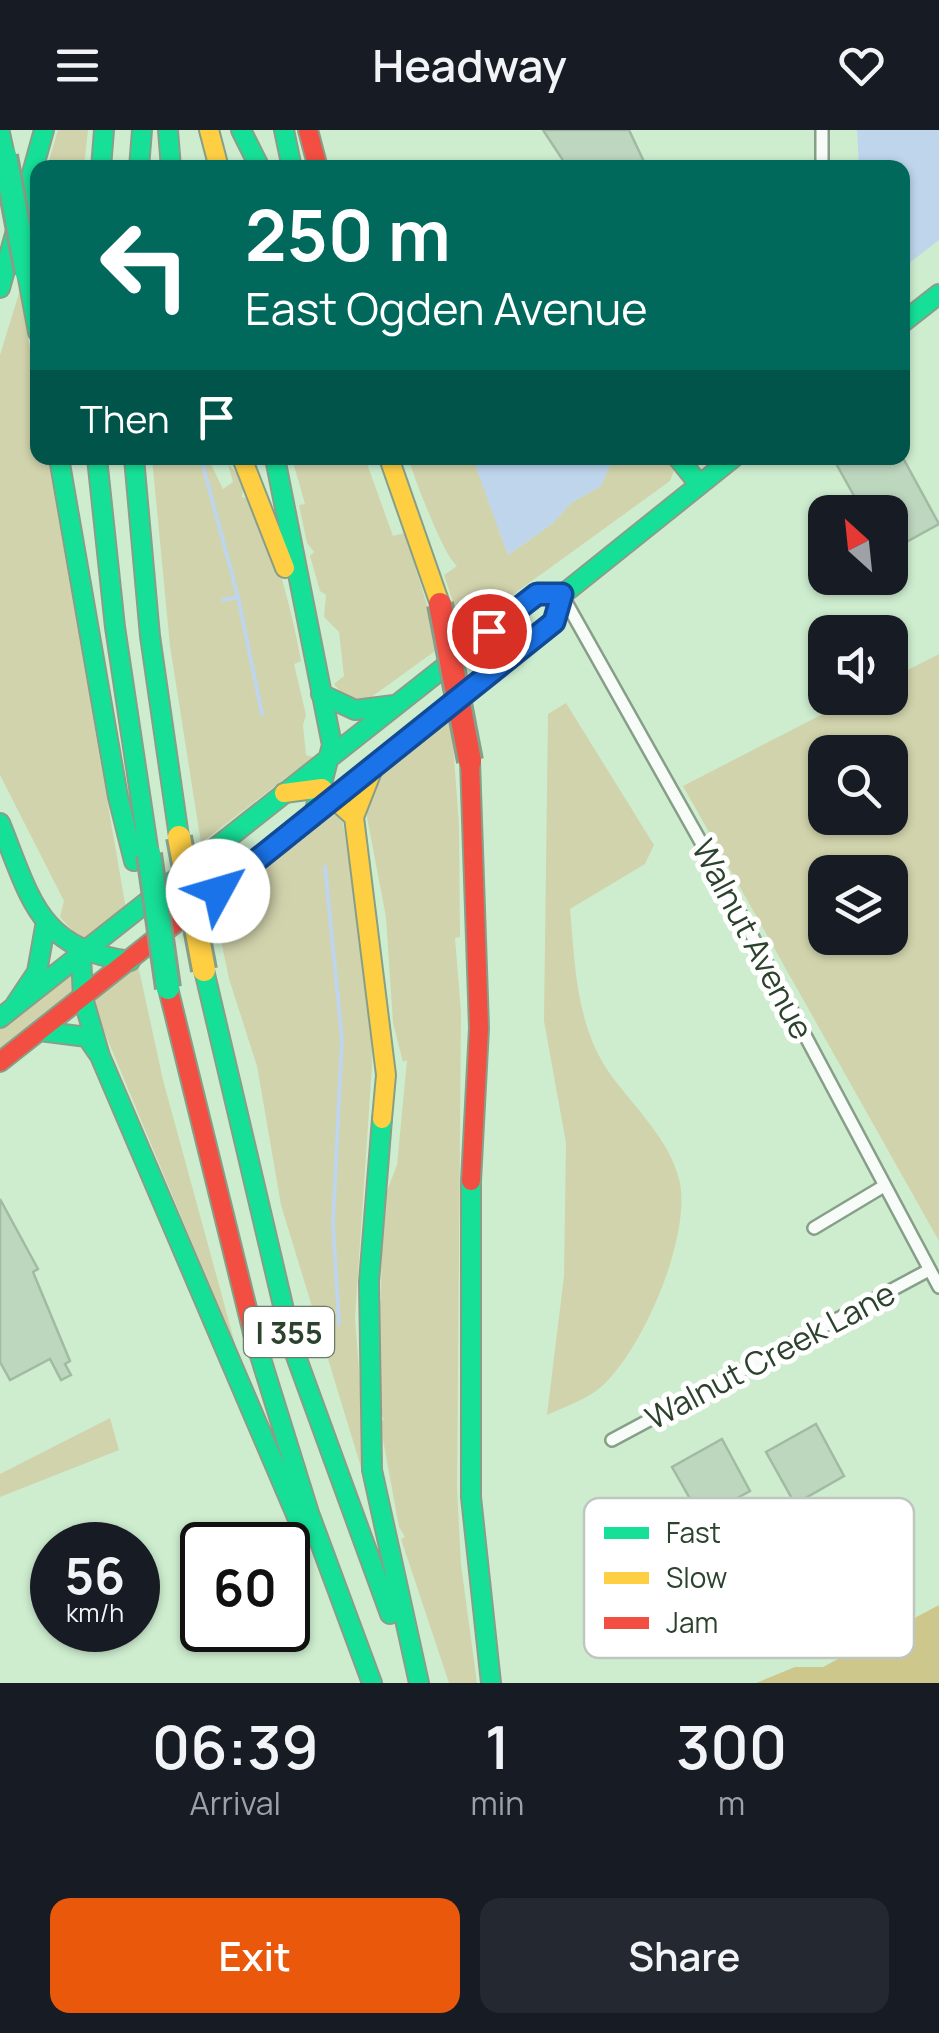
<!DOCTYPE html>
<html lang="en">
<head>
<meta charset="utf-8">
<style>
	:root { --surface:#171b24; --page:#242831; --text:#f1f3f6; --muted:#9ea1a6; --accent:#ea580c }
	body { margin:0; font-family:Manrope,sans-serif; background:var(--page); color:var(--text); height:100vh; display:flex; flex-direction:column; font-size:38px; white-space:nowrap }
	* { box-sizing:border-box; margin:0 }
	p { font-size:32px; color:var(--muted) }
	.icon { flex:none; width:55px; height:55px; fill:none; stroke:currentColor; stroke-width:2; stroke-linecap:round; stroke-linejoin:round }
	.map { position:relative; height:1553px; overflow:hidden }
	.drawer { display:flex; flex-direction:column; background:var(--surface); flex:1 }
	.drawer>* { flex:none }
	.hud { position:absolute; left:30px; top:30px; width:880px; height:305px; border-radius:20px; box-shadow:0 2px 8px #0004; background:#00695c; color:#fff; overflow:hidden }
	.needle { width:65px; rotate:333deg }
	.controls { position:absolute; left:808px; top:365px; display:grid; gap:20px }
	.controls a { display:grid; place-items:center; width:100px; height:100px; border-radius:20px; background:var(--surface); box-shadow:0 2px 8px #0004; font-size:50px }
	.speed { position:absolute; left:30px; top:1392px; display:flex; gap:20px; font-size:50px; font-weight:700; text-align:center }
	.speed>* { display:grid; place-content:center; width:130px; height:130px; border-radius:50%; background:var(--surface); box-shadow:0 2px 8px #0004; line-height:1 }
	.speed small { font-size:25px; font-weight:400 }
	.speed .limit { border:5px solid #111; border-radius:15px; background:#fff; color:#111 }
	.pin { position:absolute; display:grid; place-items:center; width:85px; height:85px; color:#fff; margin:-42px; border:5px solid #fff; border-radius:50%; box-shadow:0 2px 10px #0007 }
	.me { position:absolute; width:110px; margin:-55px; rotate:51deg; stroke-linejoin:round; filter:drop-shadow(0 0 8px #0008) }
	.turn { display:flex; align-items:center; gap:35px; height:210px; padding:0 50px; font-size:45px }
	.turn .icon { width:130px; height:130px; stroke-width:2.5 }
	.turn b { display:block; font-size:70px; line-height:85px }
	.then { display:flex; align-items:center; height:95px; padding:0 50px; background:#0003; gap:20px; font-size:38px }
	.eta { display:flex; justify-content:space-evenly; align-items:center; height:170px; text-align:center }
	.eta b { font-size:60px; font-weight:600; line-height:70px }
	.cta { display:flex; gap:20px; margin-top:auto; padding:20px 50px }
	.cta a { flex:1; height:115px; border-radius:20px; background:var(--accent); color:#fff; font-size:40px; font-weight:600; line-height:115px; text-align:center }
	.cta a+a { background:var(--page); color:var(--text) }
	header { display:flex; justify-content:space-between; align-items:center; height:130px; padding:0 50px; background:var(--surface); font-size:45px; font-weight:600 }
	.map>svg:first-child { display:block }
	.green { fill:#d1d3ac; fill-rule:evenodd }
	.forest { fill:#cdc78c }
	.water { fill:#bed5ec }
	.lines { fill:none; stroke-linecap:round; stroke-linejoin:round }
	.stream { stroke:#bed5ec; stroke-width:4 }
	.building { fill:#bdd6be; stroke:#a2baa3; stroke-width:2.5 }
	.street-casing { stroke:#879f88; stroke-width:16 }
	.fast-casing { stroke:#879f88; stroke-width:22 }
	.slow-casing { stroke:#879f88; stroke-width:22 }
	.jam-casing { stroke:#879f88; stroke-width:22 }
	.street { stroke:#f8fcf8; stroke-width:11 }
	.fast { stroke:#16e098; stroke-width:18 }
	.slow { stroke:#ffcf43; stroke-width:18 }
	.jam { stroke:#f24e42; stroke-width:18 }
	.fast-bridge-casing { stroke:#879f88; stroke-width:28; stroke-linecap:butt }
	.slow-bridge-casing { stroke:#879f88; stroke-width:28; stroke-linecap:butt }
	.jam-bridge-casing { stroke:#879f88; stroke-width:28; stroke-linecap:butt }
	.fast-bridge { stroke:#16e098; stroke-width:22 }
	.slow-bridge { stroke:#ffcf43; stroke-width:22 }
	.jam-bridge { stroke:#f24e42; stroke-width:22 }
	.route-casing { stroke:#114b97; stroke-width:25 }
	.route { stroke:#1a73e8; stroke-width:18 }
	.labels { text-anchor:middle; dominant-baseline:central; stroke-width:10; stroke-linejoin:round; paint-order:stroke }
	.shield { fill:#fff; stroke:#6b7b6b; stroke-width:2.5 }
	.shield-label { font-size:30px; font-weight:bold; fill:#2b422c }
	.street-label { font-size:32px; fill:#2b422c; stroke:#fff }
	.key { fill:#fff; stroke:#bfc6c0; stroke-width:2.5 }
	.key-label { font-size:28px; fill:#2b422c }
</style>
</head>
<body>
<header><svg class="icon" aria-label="menu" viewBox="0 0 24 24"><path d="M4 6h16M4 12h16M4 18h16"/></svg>Headway<svg class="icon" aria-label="heart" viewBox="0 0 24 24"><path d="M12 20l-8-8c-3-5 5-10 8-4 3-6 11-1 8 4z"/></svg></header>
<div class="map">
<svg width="939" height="1553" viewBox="0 0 939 1553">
	<rect width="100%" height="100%" fill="#ceedcf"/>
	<!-- green -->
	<path class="green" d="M58,0H88L84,37H47Z
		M20,160L37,260L38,328H48L126,779L82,812L60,787L64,771L0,645V225Z
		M152,328H208L223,359L233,352L228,334L244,351L242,367L255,371C276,424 291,475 301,531L294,534L306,585L303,595L306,625L313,627L201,713L170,516Z
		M292,328H365L393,406L405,403L436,504L459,490L444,445L457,436C443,425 415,349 408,328H522L475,333L508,425L553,393L571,373L601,356L612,328H668L674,340L670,351L366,571L345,567L334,554L344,546L339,502L324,487L326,465L320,461L310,426L314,422L307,413L299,375L305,374Z
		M939,524V1111L683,656L854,568H890V549ZM825,622H890V688H825ZM825,742H890V808H825Z
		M566,573L654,715L645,734L570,779C575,835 576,893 608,941C631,974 669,1008 679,1049C693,1104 643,1220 601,1257C588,1269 564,1277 547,1285L564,1146L566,1013L544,891L548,584Z
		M451,586L459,695L460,807L455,808L461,882L457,1358L461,1435L477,1553H449L401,1409L405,1407L399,1397L380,1293L384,1289L379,1282L375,1173L381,1171L382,1074L397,1035L407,930L403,932L393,893L386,787L366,682L384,639Z
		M332,681L343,693L371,874L372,936L355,1187L368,1360L281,1075L257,936L229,849L215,781Z
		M138,835L163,950L237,1221L92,872Z
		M77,836L76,864L0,923V898Z
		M110,1288L119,1320L0,1367V1344Z"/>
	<!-- forest -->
	<path class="forest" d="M939,1475V1553H756L795,1537H823Z"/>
	<!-- water -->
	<path class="water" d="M857,0H939V110L903,138L902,38L859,37Z
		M522,328H612V331L601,356L571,373L553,393L508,425L474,332Z"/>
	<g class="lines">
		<!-- stream -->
		<path class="stream" d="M201,328L238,467L262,584
			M223,470L238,467
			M325,737L342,909L333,1093L339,1194"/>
	</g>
	<!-- building -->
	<path class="building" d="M543,0H629L647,38H568Z
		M833,328H903L939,394L890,421V382H863Z
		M0,1069L38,1139L33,1142L70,1231L65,1234L71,1245L61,1250L50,1229L10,1250L0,1232Z
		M816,1294L844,1346L795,1374L766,1322Z
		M722,1309L750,1361L701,1388L672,1337Z"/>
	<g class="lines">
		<defs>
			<path id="street" d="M822,0V38
				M562,465L725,755L939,1157
				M814,1098L884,1056
				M612,1310L929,1140"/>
			<path id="fast" d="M168,0L171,38
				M241,0L260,38
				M284,0L292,38
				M0,3L5,26
				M101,38L104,0
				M139,38L142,0
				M27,143L38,202
				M0,158L44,0
				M902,193L939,164
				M59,328L118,667L134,731
				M97,328L115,497L149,724
				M134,328L150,506L179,707
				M275,328L332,615L314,684
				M678,328L699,354
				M562,465L733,328
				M321,564L355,580L394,575
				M400,615L554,492L562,465
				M0,693C31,769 38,819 130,831
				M81,825L83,868L100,926L306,1408
				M204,840L293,1218L390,1484
				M15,875L37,842L45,797
				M0,888L537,464L562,465
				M40,901L87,907L98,923
				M382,989L369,1152L372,1340L419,1553
				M471,1051V1367L491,1553
				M253,1203L309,1383L372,1553"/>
			<path id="slow" d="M209,0L219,38
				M242,328L285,438
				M389,328L440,474
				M374,636L354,687L386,945L382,989
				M284,663L322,658L354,687"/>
			<path id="jam" d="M308,0L318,38
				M470,631L479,898L471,1051
				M168,858L253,1203
				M0,932L400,615"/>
		</defs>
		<!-- street casing -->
		<use href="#street" class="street-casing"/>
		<!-- fast casing -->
		<use href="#fast" class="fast-casing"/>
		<!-- slow casing -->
		<use href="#slow" class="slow-casing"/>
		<!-- jam casing -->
		<use href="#jam" class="jam-casing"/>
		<!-- street -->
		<use href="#street" class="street"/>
		<!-- fast -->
		<use href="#fast" class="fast"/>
		<!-- slow -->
		<use href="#slow" class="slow"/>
		<!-- jam -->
		<use href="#jam" class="jam"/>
		<defs>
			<path id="fast-bridge" d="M5,26L27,143
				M149,724L168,858"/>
			<path id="slow-bridge" d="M179,707L204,840"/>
			<path id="jam-bridge" d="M440,474L470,631"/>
		</defs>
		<!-- fast-bridge casing -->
		<use href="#fast-bridge" class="fast-bridge-casing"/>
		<!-- slow-bridge casing -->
		<use href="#slow-bridge" class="slow-bridge-casing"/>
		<!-- jam-bridge casing -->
		<use href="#jam-bridge" class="jam-bridge-casing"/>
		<!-- fast-bridge -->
		<use href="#fast-bridge" class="fast-bridge"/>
		<!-- slow-bridge -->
		<use href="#slow-bridge" class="slow-bridge"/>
		<!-- jam-bridge -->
		<use href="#jam-bridge" class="jam-bridge"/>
	</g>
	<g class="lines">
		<defs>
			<path id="route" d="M218,761L554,492L562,464H537L489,501"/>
		</defs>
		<!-- route casing -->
		<use href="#route" class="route-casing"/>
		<!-- route -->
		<use href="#route" class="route"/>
	</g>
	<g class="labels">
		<!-- shield labels -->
		<rect class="shield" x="244" y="1177" width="90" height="50" rx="8"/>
		<g class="shield-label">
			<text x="289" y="1202">I 355</text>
		</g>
		<!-- street labels -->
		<g class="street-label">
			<text transform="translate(753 809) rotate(62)">Walnut Avenue</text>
			<text transform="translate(770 1225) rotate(-28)">Walnut Creek Lane</text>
		</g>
	</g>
	<!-- legend -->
	<rect x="584" y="1368" width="330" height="160" rx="15" class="key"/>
	<rect x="604" y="1397" width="45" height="12" fill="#16e098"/>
	<rect x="604" y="1442" width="45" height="12" fill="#ffcf43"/>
	<rect x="604" y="1487" width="45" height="12" fill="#f24e42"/>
	<g class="key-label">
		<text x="666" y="1413">Fast</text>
		<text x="666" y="1458">Slow</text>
		<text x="666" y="1503">Jam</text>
	</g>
</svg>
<div class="controls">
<a><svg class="needle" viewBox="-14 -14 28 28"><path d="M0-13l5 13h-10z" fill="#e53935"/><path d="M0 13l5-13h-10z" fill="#9ea1a6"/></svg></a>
<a><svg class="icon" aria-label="sound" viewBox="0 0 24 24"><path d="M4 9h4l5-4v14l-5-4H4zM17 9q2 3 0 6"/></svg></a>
<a><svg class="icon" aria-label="search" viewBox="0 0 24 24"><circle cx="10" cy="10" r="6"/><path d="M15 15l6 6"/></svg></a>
<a><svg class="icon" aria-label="layers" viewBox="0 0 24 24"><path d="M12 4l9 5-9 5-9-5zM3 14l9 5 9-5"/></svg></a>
</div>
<div class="speed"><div>56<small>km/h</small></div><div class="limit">60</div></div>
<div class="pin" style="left:489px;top:501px;background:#d93025"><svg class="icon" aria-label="arrive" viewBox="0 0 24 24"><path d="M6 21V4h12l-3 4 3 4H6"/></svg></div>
<svg class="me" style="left:218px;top:761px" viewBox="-20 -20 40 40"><circle r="19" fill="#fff"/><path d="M0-13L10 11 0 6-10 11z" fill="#1a73e8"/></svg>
<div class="hud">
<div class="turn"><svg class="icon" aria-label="left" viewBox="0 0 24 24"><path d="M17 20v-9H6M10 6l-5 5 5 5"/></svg><div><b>250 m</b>East Ogden Avenue</div></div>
<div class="then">Then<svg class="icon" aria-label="arrive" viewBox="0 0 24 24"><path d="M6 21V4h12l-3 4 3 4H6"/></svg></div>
</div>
</div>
<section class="drawer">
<div class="eta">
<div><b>06:39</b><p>Arrival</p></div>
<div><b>1</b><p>min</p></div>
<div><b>300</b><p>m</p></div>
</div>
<div class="cta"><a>Exit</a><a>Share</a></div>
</section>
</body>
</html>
